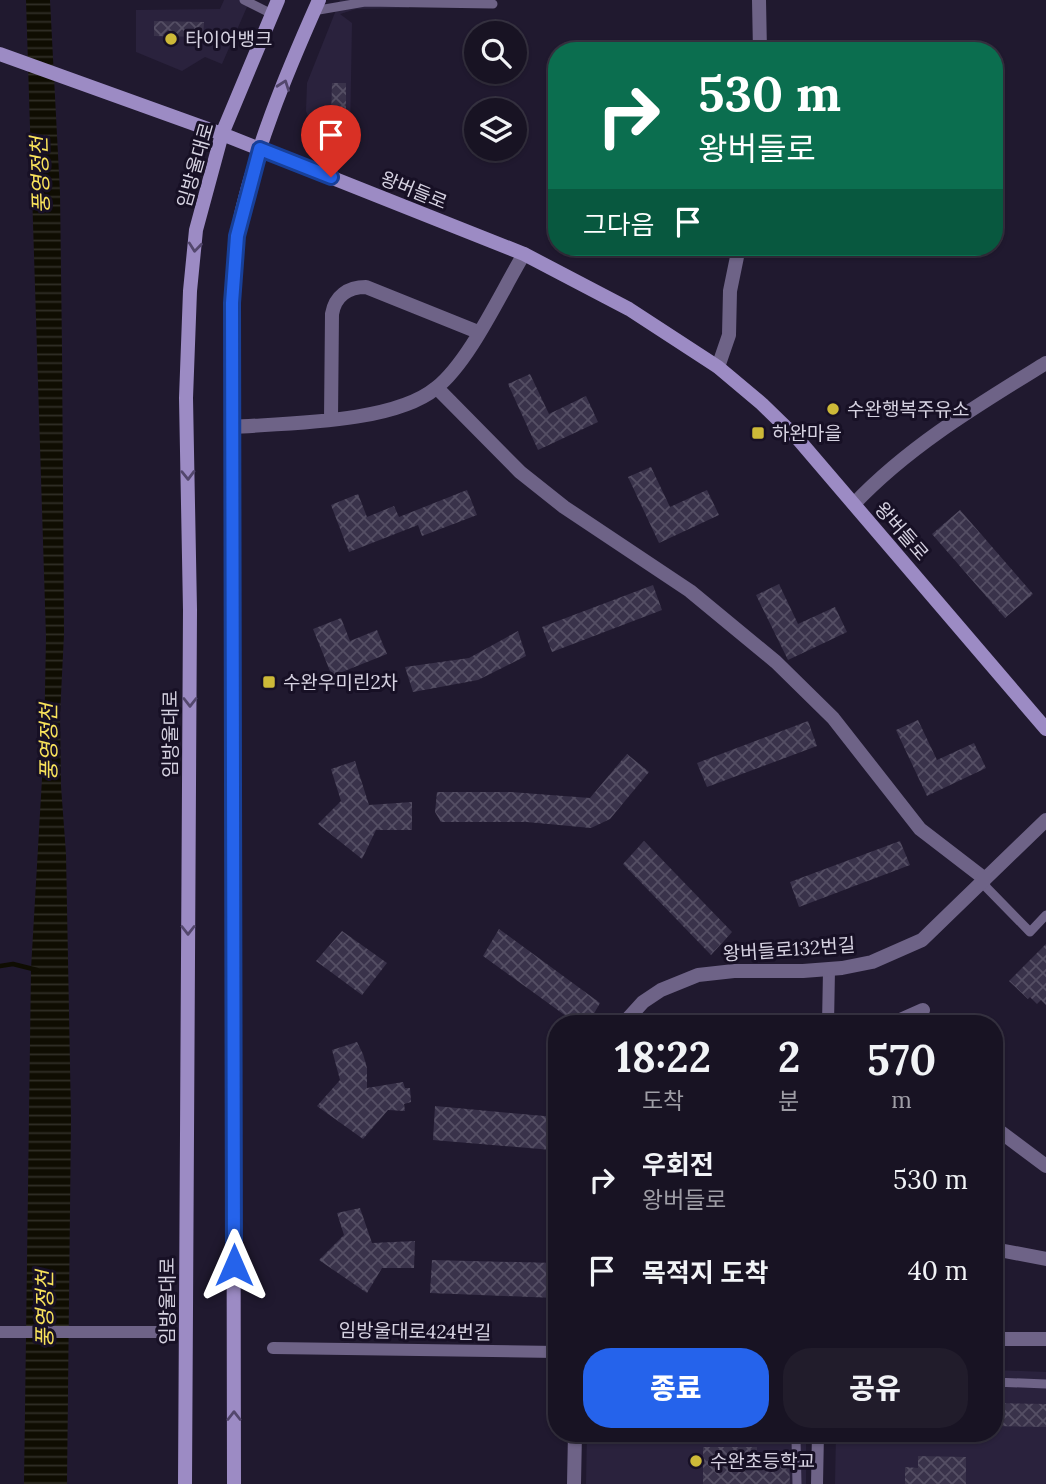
<!DOCTYPE html>
<html lang="ko">
<head>
<meta charset="utf-8">
<style>
	:root { --surface:#181323; --page:#211c2b; --text:#f1f3f6; --muted:#9f9ea6; --line:#363241; --accent:#2563eb }
	body { margin:0; font-family:Lora,"Noto Sans KR",serif; background:var(--page); color:var(--text); height:100vh; display:flex; flex-direction:column; font-size:26px; white-space:nowrap }
	* { box-sizing:border-box; margin:0 }
	p { font-size:23px; color:var(--muted) }
	.icon { flex:none; width:38px; height:38px; fill:none; stroke:currentColor; stroke-width:2; stroke-linecap:round; stroke-linejoin:round }
	.map { position:relative; flex:1; overflow:hidden }
	.drawer { position:absolute; left:548px; top:1015px; width:455px; height:427px; display:flex; flex-direction:column; background:var(--surface); border-radius:28px; box-shadow:0 2px 5px #0004,0 0 0 2px var(--line) }
	.drawer>* { flex:none }
	.top-card { position:absolute; left:548px; top:42px; width:455px; height:214px; border-radius:28px; box-shadow:0 2px 5px #0004,0 0 0 2px var(--line); background:#0b6e4f; color:#fff; overflow:hidden }
	.tools { position:absolute; left:464px; top:21px; display:grid; gap:14px }
	.tools a { display:grid; place-items:center; width:63px; height:63px; border-radius:50%; background:var(--surface); box-shadow:0 2px 5px #0004,0 0 0 2px var(--line); font-size:35px }
	.pin { position:absolute; display:grid; place-items:center; width:60px; height:60px; color:#fff; margin:-72px -30px; border-radius:50% 50% 50% 0; rotate:-45deg; box-shadow:0 0 7px #0007 }
	.pin .icon { rotate:45deg }
	.me { position:absolute; width:77px; margin:-38px; rotate:0deg; stroke-linejoin:round; filter:drop-shadow(0 0 5px #0008) }
	.turn { display:flex; align-items:center; gap:24px; height:147px; padding:0 35px; font-size:32px }
	.turn .icon { width:91px; height:91px; stroke-width:2.5 }
	.turn b { display:block; font-size:49px; line-height:60px }
	.then { display:flex; align-items:center; height:66px; padding:0 35px; background:#0003; gap:14px; font-size:26px }
	.eta { display:flex; justify-content:space-evenly; align-items:center; height:119px; text-align:center }
	.eta b { font-size:42px; font-weight:800; line-height:49px }
	.action { display:flex; gap:14px; margin-top:auto; padding:14px 35px }
	.action a { flex:1; height:80px; border-radius:28px; background:var(--accent); color:#fff; font-size:28px; font-weight:800; line-height:80px; text-align:center }
	.action a+a { background:var(--page); color:var(--text) }
	ul { padding:0; list-style:none }
	li { display:flex; align-items:center; gap:21px; height:91px; padding:0 35px }
	li div { flex:1 }
	li b { display:block; font-size:26px }
	li em { font-style:normal }
	.map>svg:first-child { display:block }
	.built { fill:#2a223d }
	.water { fill:url(#water-rules) }
	.lines { fill:none; stroke-linecap:round; stroke-linejoin:round }
	.stream { stroke:#0f0d02; stroke-width:4.5 }
	.building { fill:url(#building-cross-hatch) }
	.service { stroke:#6e6387; stroke-width:9 }
	.pedestrian { stroke:#6e6387; stroke-width:12 }
	.minor { stroke:#6e6387; stroke-width:14 }
	.secondary { stroke:#9c8bc4; stroke-width:14 }
	.oneway { stroke:#53476d }
	.route-casing { stroke:#184099; stroke-width:18 }
	.route { stroke:#2563eb; stroke-width:12 }
	.poi-dot { fill:#cdb938; stroke:#171025; stroke-width:2.5 }
	.labels { text-anchor:middle; dominant-baseline:central; stroke-width:6; stroke-linejoin:round; paint-order:stroke }
	.poi-label { font-size:19px; fill:#d6d2e1; stroke:#171025; text-anchor:start }
	.street-label { font-size:19px; fill:#d6d2e1; stroke:#171025 }
	.water-label { font-size:21px; font-style:italic; fill:#f9e35b; stroke:#171025 }
</style>
</head>
<body>
<div class="map">
<svg width="1046" height="1484" viewBox="0 0 1046 1484">
	<defs>
		<pattern id="water-rules" width="6" height="5" patternUnits="userSpaceOnUse" patternTransform="scale(1.75)"><rect width="6" height="5" fill="#0f0d02"/><path d="M0 2.5h6" fill="none" stroke="#312f27"/></pattern>
		<pattern id="building-cross-hatch" width="8" height="8" patternUnits="userSpaceOnUse" patternTransform="scale(1.75)"><rect width="8" height="8" fill="#39324a"/><path d="M0 0l8 8M0 8l8-8" fill="none" stroke="#554f64"/></pattern>
	</defs>
	<rect width="100%" height="100%" fill="#20192f"/>
	<!-- built -->
	<path class="built" d="M224,0H250L222,64L205,57L182,71L136,52V10L220,9Z
		M340,0H409V8L356,9L340,14L352,23L350,138L335,136L311,124L306,111L307,83Z
		M994,1370L1046,1372V1484H835L836,1433H994Z
		M587,1433H806V1484H586Z"/>
	<!-- water -->
	<path class="water" d="M26,0H50L60,193L62,348L64,634L60,715L61,786L66,854L71,1118L67,1484H24L31,969L44,744L46,637Z"/>
	<g class="lines">
		<!-- stream -->
		<path class="stream" d="M0,966L13,964L37,970"/>
	</g>
	<!-- building -->
	<path class="building" d="M154,21L204,22L203,37L154,36Z
		M332,83H346V122L331,121Z
		M530,374L549,414L586,396L598,422L538,450L508,384Z
		M651,467L670,507L707,490L719,515L659,543L628,477Z
		M467,490L477,515L422,536L418,525L349,552L331,505L358,494L367,517L394,506L399,517Z
		M960,510L1033,594L1005,618L932,534Z
		M779,584L798,624L835,607L847,632L788,660L756,595Z
		M653,585L662,610L552,652L542,627Z
		M341,618L350,641L377,630L387,654L332,676L313,629Z
		M518,631L526,656L478,680L413,692L405,667L469,658Z
		M918,720L937,760L974,743L986,768L927,796L896,730Z
		M808,721L817,746L707,787L697,763Z
		M627,754L649,772L610,819L591,828L527,822H441L435,812L437,792H511L590,798Z
		M355,761L369,805L412,802V830H376L362,859L318,824L341,801L331,769Z
		M644,841L732,932L711,955L623,864Z
		M900,841L910,865L799,907L790,882Z
		M499,929L600,1003L588,1024H577L483,956Z
		M342,931L387,963L362,995L316,961Z
		M1046,944V1005L1041,1000L1037,1004L1030,997L1028,999L1009,981Z
		M357,1042L363,1054L367,1068V1088L403,1082L405,1088H410L411,1102L404,1104L405,1111L388,1110L363,1139L317,1106L340,1080L332,1050Z
		M435,1106L555,1117L552,1150L433,1140Z
		M360,1208L372,1243L415,1241L414,1268H382L367,1293L319,1260L344,1235L337,1213Z
		M432,1260L555,1263V1298L430,1293Z
		M994,1403L1046,1404V1427L994,1426Z
		M703,1447H757V1461L789,1462L790,1484H703Z
		M918,1456L966,1457V1484H905V1467L918,1468Z"/>
	<g class="lines">
		<!-- service -->
		<path class="service" d="M244,0L272,14
			M313,11L365,2L493,4
			M985,879L986,887L1030,932L1046,915
			M994,1382L1046,1384
			M746,1436L796,1439L797,1484"/>
		<!-- pedestrian -->
		<path class="pedestrian" d="M828,1024L829,970
			M0,1332H158
			M273,1348L556,1352
			M817,1484L818,1433"/>
		<!-- minor -->
		<path class="minor" d="M759,0L760,51
			M718,367L729,335L730,291L739,247
			M437,388L520,472L564,507L690,591L776,662L833,718L920,829L985,879
			M331,419L332,314C335,296 348,287 366,287L478,332
			M233,427C289,423 394,423 436,388C470,361 501,292 524,254
			M854,504C909,446 978,405 1046,363
			M623,1024L643,1002L661,990L698,975L734,971H803L842,968L872,962L922,940L1046,820
			M884,1024L896,1022L923,1010
			M994,1127L1046,1166
			M994,1249L1046,1259
			M994,1339H1046
			M574,1484L575,1433"/>
		<!-- secondary -->
		<path class="secondary" d="M0,54L222,134L524,254L629,309L718,367L762,404L798,439L1046,729
			M185,1484L190,610L186,398L190,291L196,230L222,134L278,0
			M234,1484L232,303C234,280 233,256 237,233C253,153 286,74 319,0"/>
	</g>
	<!-- one-way arrows -->
	<defs><path id="oneway-chevron" d="M-2-3.5L2.5 0L-2 3.5" fill="none" stroke-width="1.6" stroke-linecap="round" stroke-linejoin="round" transform="scale(1.75)"/></defs>
	<g class="oneway">
		<use href="#oneway-chevron" transform="translate(284 85) rotate(-70)"/>
		<use href="#oneway-chevron" transform="translate(195 247) rotate(96)"/>
		<use href="#oneway-chevron" transform="translate(188 475) rotate(89)"/>
		<use href="#oneway-chevron" transform="translate(190 702) rotate(90)"/>
		<use href="#oneway-chevron" transform="translate(188 930) rotate(90)"/>
		<use href="#oneway-chevron" transform="translate(234 1416) rotate(-90)"/>
	</g>
	<g class="lines">
		<defs>
			<path id="route" d="M234,1265L232,303L237,236L260,149L331,177"/>
		</defs>
		<!-- route casing -->
		<use href="#route" class="route-casing"/>
		<!-- route -->
		<use href="#route" class="route"/>
	</g>
	<!-- markers -->
	<g class="poi-dot">
		<circle cx="171" cy="39" r="7"/>
		<circle cx="833" cy="409" r="7"/>
		<rect x="751" y="426" width="14" height="14" rx="3.5"/>
		<rect x="262" y="675" width="14" height="14" rx="3.5"/>
		<circle cx="696" cy="1461" r="7"/>
	</g>
	<g class="labels">
		<!-- poi labels -->
		<g class="poi-label">
			<text x="185" y="39">타이어뱅크</text>
			<text x="847" y="409">수완행복주유소</text>
			<text x="772" y="433">하완마을</text>
			<text x="283" y="682">수완우미린2차</text>
			<text x="710" y="1461">수완초등학교</text>
		</g>
		<!-- street labels -->
		<g class="street-label">
			<text transform="translate(195 165) rotate(-74)">임방울대로</text>
			<text transform="translate(414 190) rotate(22)">왕버들로</text>
			<text transform="translate(902 531) rotate(49)">왕버들로</text>
			<text transform="translate(170 734) rotate(-90)">임방울대로</text>
			<text transform="translate(789 949) rotate(-4)">왕버들로132번길</text>
			<text transform="translate(167 1301) rotate(-90)">임방울대로</text>
			<text transform="translate(415 1331) rotate(1)">임방울대로424번길</text>
		</g>
		<!-- water labels -->
		<g class="water-label">
			<text transform="translate(40 175) rotate(-92)">풍영정천</text>
			<text transform="translate(48 742) rotate(-90)">풍영정천</text>
			<text transform="translate(44 1309) rotate(-90)">풍영정천</text>
		</g>
	</g>
</svg>
<div class="tools">
<a><svg class="icon" aria-label="search" viewBox="0 0 24 24"><circle cx="10" cy="10" r="6"/><path d="M15 15l6 6"/></svg></a>
<a><svg class="icon" aria-label="layers" viewBox="0 0 24 24"><path d="M12 4l9 5-9 5-9-5zM3 14l9 5 9-5"/></svg></a>
</div>
<div class="pin" style="left:331px;top:177px;background:#d93025"><svg class="icon" aria-label="arrive" viewBox="0 0 24 24"><path d="M6 21V4h12l-3 4 3 4H6"/></svg></div>
<svg class="me" style="left:234px;top:1265px" viewBox="-20 -20 40 40"><path d="M0-17L14 15 0 8-14 15z" fill="#2563eb" stroke="#fff" stroke-width="4"/></svg>
<div class="top-card">
<div class="turn"><svg class="icon" aria-label="right" viewBox="0 0 24 24"><path d="M7 20v-9h11M14 6l5 5-5 5"/></svg><div><b>530 m</b>왕버들로</div></div>
<div class="then">그다음<svg class="icon" aria-label="arrive" viewBox="0 0 24 24"><path d="M6 21V4h12l-3 4 3 4H6"/></svg></div>
</div>
<section class="drawer">
<div class="eta">
<div><b>18:22</b><p>도착</p></div>
<div><b>2</b><p>분</p></div>
<div><b>570</b><p>m</p></div>
</div>
<ul>
<li><svg class="icon" aria-label="right" viewBox="0 0 24 24"><path d="M7 20v-9h11M14 6l5 5-5 5"/></svg><div><b>우회전</b><p>왕버들로</p></div><em>530 m</em></li>
<li><svg class="icon" aria-label="arrive" viewBox="0 0 24 24"><path d="M6 21V4h12l-3 4 3 4H6"/></svg><div><b>목적지 도착</b></div><em>40 m</em></li>
</ul>
<div class="action"><a>종료</a><a>공유</a></div>
</section>
</div>
</body>
</html>
